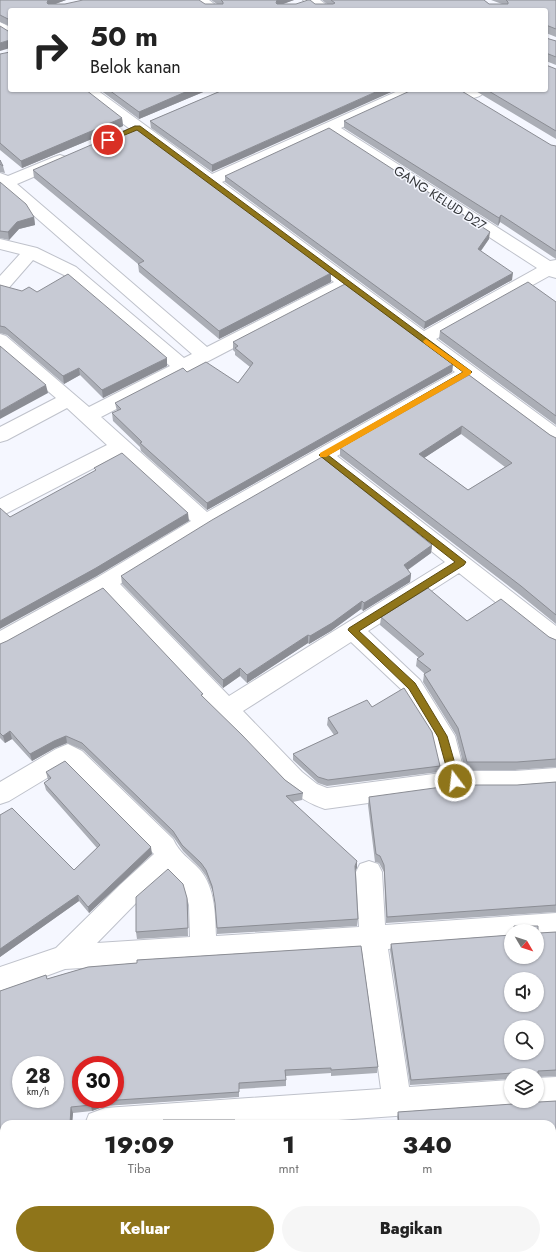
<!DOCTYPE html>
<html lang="id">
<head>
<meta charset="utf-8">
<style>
	:root { --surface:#fff; --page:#f6f6f6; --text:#222; --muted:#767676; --accent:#8f751a }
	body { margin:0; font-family:Jost,sans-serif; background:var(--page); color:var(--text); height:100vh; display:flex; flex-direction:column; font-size:15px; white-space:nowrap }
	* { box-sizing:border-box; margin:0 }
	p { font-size:13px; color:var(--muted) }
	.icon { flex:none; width:22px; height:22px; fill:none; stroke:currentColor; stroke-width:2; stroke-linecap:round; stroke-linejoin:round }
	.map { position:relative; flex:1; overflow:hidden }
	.side { position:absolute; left:0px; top:1120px; width:556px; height:140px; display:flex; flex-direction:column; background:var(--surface); border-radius:12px 12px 0 0; box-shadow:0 1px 3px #0004 }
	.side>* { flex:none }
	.banner { position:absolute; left:8px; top:8px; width:540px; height:84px; border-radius:4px; box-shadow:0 1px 3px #0004; background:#fff; color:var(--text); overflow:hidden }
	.needle { width:26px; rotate:129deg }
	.buttons { position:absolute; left:504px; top:924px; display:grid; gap:8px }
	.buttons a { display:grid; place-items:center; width:40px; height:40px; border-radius:50%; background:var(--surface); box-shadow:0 1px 3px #0004; font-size:20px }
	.speed { position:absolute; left:12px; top:1056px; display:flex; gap:8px; font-size:20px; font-weight:700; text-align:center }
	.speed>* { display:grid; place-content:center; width:52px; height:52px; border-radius:50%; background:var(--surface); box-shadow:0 1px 3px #0004; line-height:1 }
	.speed small { font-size:10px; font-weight:400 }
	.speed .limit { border:6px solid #d22; background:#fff; color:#111 }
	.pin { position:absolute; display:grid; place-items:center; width:34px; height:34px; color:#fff; margin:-17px; border:2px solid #fff; border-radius:50%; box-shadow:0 1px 4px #0007 }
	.me { position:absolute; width:44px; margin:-22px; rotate:345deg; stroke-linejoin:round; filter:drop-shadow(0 0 3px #0008) }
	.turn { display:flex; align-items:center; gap:14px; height:84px; padding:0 16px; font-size:18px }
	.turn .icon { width:52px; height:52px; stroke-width:2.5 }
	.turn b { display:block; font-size:28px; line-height:34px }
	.eta { display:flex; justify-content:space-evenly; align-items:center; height:68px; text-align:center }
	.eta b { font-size:24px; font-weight:800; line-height:28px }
	.action { display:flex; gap:8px; margin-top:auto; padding:8px 16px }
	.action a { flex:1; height:46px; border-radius:24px; background:var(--accent); color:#fff; font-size:16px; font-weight:800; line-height:46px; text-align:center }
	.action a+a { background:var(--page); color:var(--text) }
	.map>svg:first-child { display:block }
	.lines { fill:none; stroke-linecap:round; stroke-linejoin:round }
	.minor-casing { stroke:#bfc2cb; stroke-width:2 }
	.minor { fill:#fff; fill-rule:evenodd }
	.wall { fill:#abaeb6; fill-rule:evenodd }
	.shaded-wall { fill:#8b8d94 }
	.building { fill:#c7cad4; stroke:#8b8d94; fill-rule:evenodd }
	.route { fill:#8f751a; stroke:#5d4c11 }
	.slow { fill:#f59e0b }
	.labels { text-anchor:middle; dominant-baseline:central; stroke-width:3; stroke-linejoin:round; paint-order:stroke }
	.far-street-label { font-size:13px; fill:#35373a; stroke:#f5f7ff }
</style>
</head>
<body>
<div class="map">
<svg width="556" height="1260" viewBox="0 0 556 1260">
	<rect width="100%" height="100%" fill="#f5f7ff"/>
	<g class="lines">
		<defs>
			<path id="minor" d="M192,0H209L222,10H205Z
				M303,0H320L333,10H316Z
				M0,22L10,27V37L0,32Z
				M80,90H97L212,174L400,90H419L417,93L341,128L550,261L556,260V278L549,276L436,339L556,427V444L549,442L468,381L337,456L556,626V647L548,644L459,573L368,631L420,680L455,736L464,771H515L556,768V788L515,791H455L325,809C310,804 298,797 286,786L104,594L8,647L0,650V631L98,577L191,521L119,455L7,513L0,515V499L107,445L67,408L7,440L0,442V427L56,398L0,350V334L6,336L89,407L170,366L64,275L33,260L6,291L0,292V276L20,254L0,249V239L37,248L76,267L184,358L192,354L0,186V173L8,176L54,157L60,155L66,157L68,160L66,163L17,184L207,347L334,282L82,93ZM329,133L537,268L424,331L222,182ZM345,290L455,372L207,512L101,417ZM322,464L445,562L229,696L120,584L212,527ZM351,642L404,692L432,738L441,773L327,788L317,784L302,772L243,711Z
				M467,90H486C482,97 471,100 463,98L461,95Z
				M68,744L82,751L173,839C180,854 189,858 200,870C215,888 215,913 216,936L359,927L356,872L360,864L369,861L378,864L382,872L385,925L556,913V937L537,938V931H511V940L388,949L409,1087L511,1080V1101H522L521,1104L511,1108L281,1124H85L89,1114L105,1108L381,1089L362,951L65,969L0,993V967L56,948L121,884L154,854L67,766L9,801L0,804V782L56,749ZM169,874L185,891L189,905L190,937L97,943L139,900Z
				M556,1077V1105L537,1106L527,1102L537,1101V1078Z
				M328,1256H358V1260H328Z"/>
		</defs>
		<!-- minor casing -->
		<use href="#minor" class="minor-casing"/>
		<!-- minor -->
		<use href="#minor" class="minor"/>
	</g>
	<!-- wall -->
	<path class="wall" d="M0,0H66L55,4H217L211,0H294L282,4H327L322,0H484L489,4H502L491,0H556V37L546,33L10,10V26L0,22Z
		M546,38L556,41V65L546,61Z
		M0,54L122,118L123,126L22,168L0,150Z
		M556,69V139L474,90H546Z
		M100,90H208L139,119Z
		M223,90L212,172L151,128L150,121Z
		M344,121L551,145L556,146V259L500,222L498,226L344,128Z
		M0,160L3,166L5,173L0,172Z
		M33,170L331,282L219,339L139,272L138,264L34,178Z
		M225,176L489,239L481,251L512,280L424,329L225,182Z
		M0,182L34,217L35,225L19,229L9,240L0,238Z
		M0,285L167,366L103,398L80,375L64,384L7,335L0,333Z
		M556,302V425L439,339L440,331Z
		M233,342L453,364L452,372L207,510L141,451L140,447L113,421L112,413L117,411L115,403L187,372L238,383L250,367L235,355V352L233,350Z
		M469,375L550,435L556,438V624L519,594L340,456V448ZM461,434L505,467L468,490L424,458Z
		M432,545L431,553L408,570L411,574L410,582L363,611L361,609L331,631L309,644L308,643L247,683L240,676L223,688L122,584L121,576Z
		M381,617L467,621L549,637L556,640V767L515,770H465L456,735L423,682L424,674H425L416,666L417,659L419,658L380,625Z
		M0,644L203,697L285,780L303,793L302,800L293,802L357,868L355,870L358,919L357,926L217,934L216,909L213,892L206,876L201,869L183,851L174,838L83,750L67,743L55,748L32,761L12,739L5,743L0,738Z
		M372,707L440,766L439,772L327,786L318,783L293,760V754L334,735L327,725L328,718Z
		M46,772L152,854L89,913L79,901L0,957V815L74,870L97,848L46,790L44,783L48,780Z
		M556,782V912L386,923L384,872L379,863L375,862L368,805L369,797Z
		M187,898L188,936L137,939L136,932Z
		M514,926H538V931L539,933L556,932V1076L538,1077V1094L537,1096V1075H511V1079L410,1085L390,950L391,944L511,935V957H537V931H513ZM511,979H537V1005H511ZM511,1027H537V1053H511Z
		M361,946L378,1067L377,1073L331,1076V1073L286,1076V1086L239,1089V1097L105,1106L92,1111L73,1113L72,1124H4V1256H51L50,1257H79L80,1256H328V1257H359V1256H552V1124H398L397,1117L398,1112L513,1104L520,1101H537L539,1102L556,1101V1260H0V991L46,975L47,979L88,967L137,963V960ZM21,1065H55V1099H21ZM81,1065H115V1099H81Z"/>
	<!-- shaded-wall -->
	<path class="shaded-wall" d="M48,0H66L50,6L47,3Z
		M277,0H294L278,6L276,3Z
		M10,40V48L0,51V43Z
		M190,90H208L139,119V112Z
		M380,90H396L212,172V165Z
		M122,118L123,126L22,168L21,161Z
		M501,215L500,222L498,226L499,218Z
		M34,217L35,225L19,229L9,240L8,232L17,222Z
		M490,232L489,239L477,256L478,249Z
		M331,273V282L219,339V331Z
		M513,273L512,280L424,329L425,322Z
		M167,358V366L103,398L102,390Z
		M453,364L452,372L207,510V503Z
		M79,368L80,375L64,384L63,376Z
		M46,385L48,393L0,419V411Z
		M462,426L461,434L418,462L419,454Z
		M188,513L189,521L97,576L0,629V621Z
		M432,545L431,553L403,573L404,565Z
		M411,574L410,582L363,611L364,603Z
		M362,601L361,609L331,631L309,644L310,636Z
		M308,635V643L247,683V675Z
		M240,668V676L223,688V680Z
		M10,731L12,739L5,743L3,736Z
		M66,736L67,743L55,748L32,761L30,754L54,741Z
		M151,847L152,854L89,913L88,907Z
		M357,861V868L354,872L355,866Z
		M78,895L79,901L0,957V949Z
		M187,898L188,905V936V928Z
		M103,1101L105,1106L92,1111L91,1105Z
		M71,1107L73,1113L72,1124H70Z"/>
	<!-- building -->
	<path class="building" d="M0,0H48L47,3L48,4H65L83,0H199L205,4H223V2L221,0H277L276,3L277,4H296L308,0H310L315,4H333L335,3L331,0H484L489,4H508V2L506,0H556V29L546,25V35V10H10V20L0,15Z
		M0,26L8,31L10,30V51V40L0,43Z
		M546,38L556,41V57L546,53V64Z
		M10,52V90H86L122,118L21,161L0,143V54Z
		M546,65L556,69V131L487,90H546Z
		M109,90H190L139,112Z
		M223,90H380L212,165L150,121Z
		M412,90H460L551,145L556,146V251L501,215L499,218L344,121Z
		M135,126L331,273L219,331L138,264L144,261L33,170Z
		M329,128L490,232L478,249L513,273L425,322L225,176Z
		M0,160L3,166L0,164Z
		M0,182L26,204L34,217L17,222L8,232L0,231Z
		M68,274L167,358L102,390L79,368L63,376L5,327L0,326V285L22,291L29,287L37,292Z
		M528,282L556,302V416L440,331Z
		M345,284L453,364L207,503L140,443L142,442L112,413L121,409L115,403L183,368L187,372L206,362L238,383L253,363L235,348L238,346L233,342Z
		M0,346L46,385L0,411Z
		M469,375L550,435L556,438V615L521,586L340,448ZM462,426L512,463L468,490L419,454Z
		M122,453L188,513L96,568L0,621V508L10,517L96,470L94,468Z
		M322,457L432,545L404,565L411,574L364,603L362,601L332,623L310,636L308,635L247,675L240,668L223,680L121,576L212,520Z
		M103,588L203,694L201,695L242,735L285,780L303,793L286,796L357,861L355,866L358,919L217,928L215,903L212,886L206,870L201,863L182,845L173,831L82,743L66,736L54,741L30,754L10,731L3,736L0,733V644L7,641Z
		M428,588L467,621L501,599L549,637L556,640V759L517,762H467L458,728L424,674L431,670L417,659L424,654L381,617Z
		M404,688L432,732L440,766L328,780L318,777L293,754L338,733L328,718L367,700L372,707Z
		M65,761L151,847L88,907L78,895L0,949V815L12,808L74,870L100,845L44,783L51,778L46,772Z
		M556,782V905L387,917L384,865L380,856L376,854L369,797L456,785H517Z
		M168,869L183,884L187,898L188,928L136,932V897Z
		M514,926H538V931L539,933L556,932V1070L538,1071V1094H537V1075H515L513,1073L411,1080L391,944L511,935V957H537V931H514ZM511,979H537V1005H511ZM511,1027H537V1053H511Z
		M361,946L378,1067L331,1070V1068L285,1070L286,1080L239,1083V1092L103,1101L91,1105L71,1107L70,1124H4V1256H48L49,1257H79L80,1256H328V1257H359L360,1256H552V1124H399L398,1112L513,1104L520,1101H537L539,1102L556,1101V1260H0V991L46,975L47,979L88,967L137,963V960ZM21,1065H55V1099H21ZM81,1065H115V1099H81Z
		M163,1120H235V1124H163Z"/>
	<!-- route -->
	<path class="route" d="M135,126H140L472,372L328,455L466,562L464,565L359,631L415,683L447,736L460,781L458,784L455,785L451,784L438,737L409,689L348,630L349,628L455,562L319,455L463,372L137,130L110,141L105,140Z"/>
	<!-- slow -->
	<path class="slow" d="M426,339L471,371V374L326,457H320V453L463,372L424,343L423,341Z"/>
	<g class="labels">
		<!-- far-street labels -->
		<g class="far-street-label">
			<text transform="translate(440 198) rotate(33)">GANG KELUD D27</text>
		</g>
	</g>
</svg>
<div class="buttons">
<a><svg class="needle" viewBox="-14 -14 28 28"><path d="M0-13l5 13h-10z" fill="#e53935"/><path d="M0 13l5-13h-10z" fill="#767676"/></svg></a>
<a><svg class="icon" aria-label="sound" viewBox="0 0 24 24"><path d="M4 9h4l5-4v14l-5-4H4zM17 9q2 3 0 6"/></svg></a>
<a><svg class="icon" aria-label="search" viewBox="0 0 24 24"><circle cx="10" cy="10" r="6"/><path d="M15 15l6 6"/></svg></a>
<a><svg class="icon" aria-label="layers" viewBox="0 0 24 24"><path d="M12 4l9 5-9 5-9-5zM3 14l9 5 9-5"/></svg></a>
</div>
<div class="speed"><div>28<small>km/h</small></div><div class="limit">30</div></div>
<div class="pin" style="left:108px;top:140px;background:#d93025"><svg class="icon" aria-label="arrive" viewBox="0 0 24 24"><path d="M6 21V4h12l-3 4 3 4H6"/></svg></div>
<svg class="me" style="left:455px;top:781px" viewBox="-20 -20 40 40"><circle r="17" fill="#8f751a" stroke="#fff" stroke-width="3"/><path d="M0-11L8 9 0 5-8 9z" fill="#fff"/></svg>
<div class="banner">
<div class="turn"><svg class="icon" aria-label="right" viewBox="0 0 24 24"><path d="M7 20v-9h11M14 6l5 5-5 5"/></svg><div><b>50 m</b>Belok kanan</div></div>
</div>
<section class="side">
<div class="eta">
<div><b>19:09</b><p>Tiba</p></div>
<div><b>1</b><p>mnt</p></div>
<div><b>340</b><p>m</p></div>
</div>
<div class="action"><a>Keluar</a><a>Bagikan</a></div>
</section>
</div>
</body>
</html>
